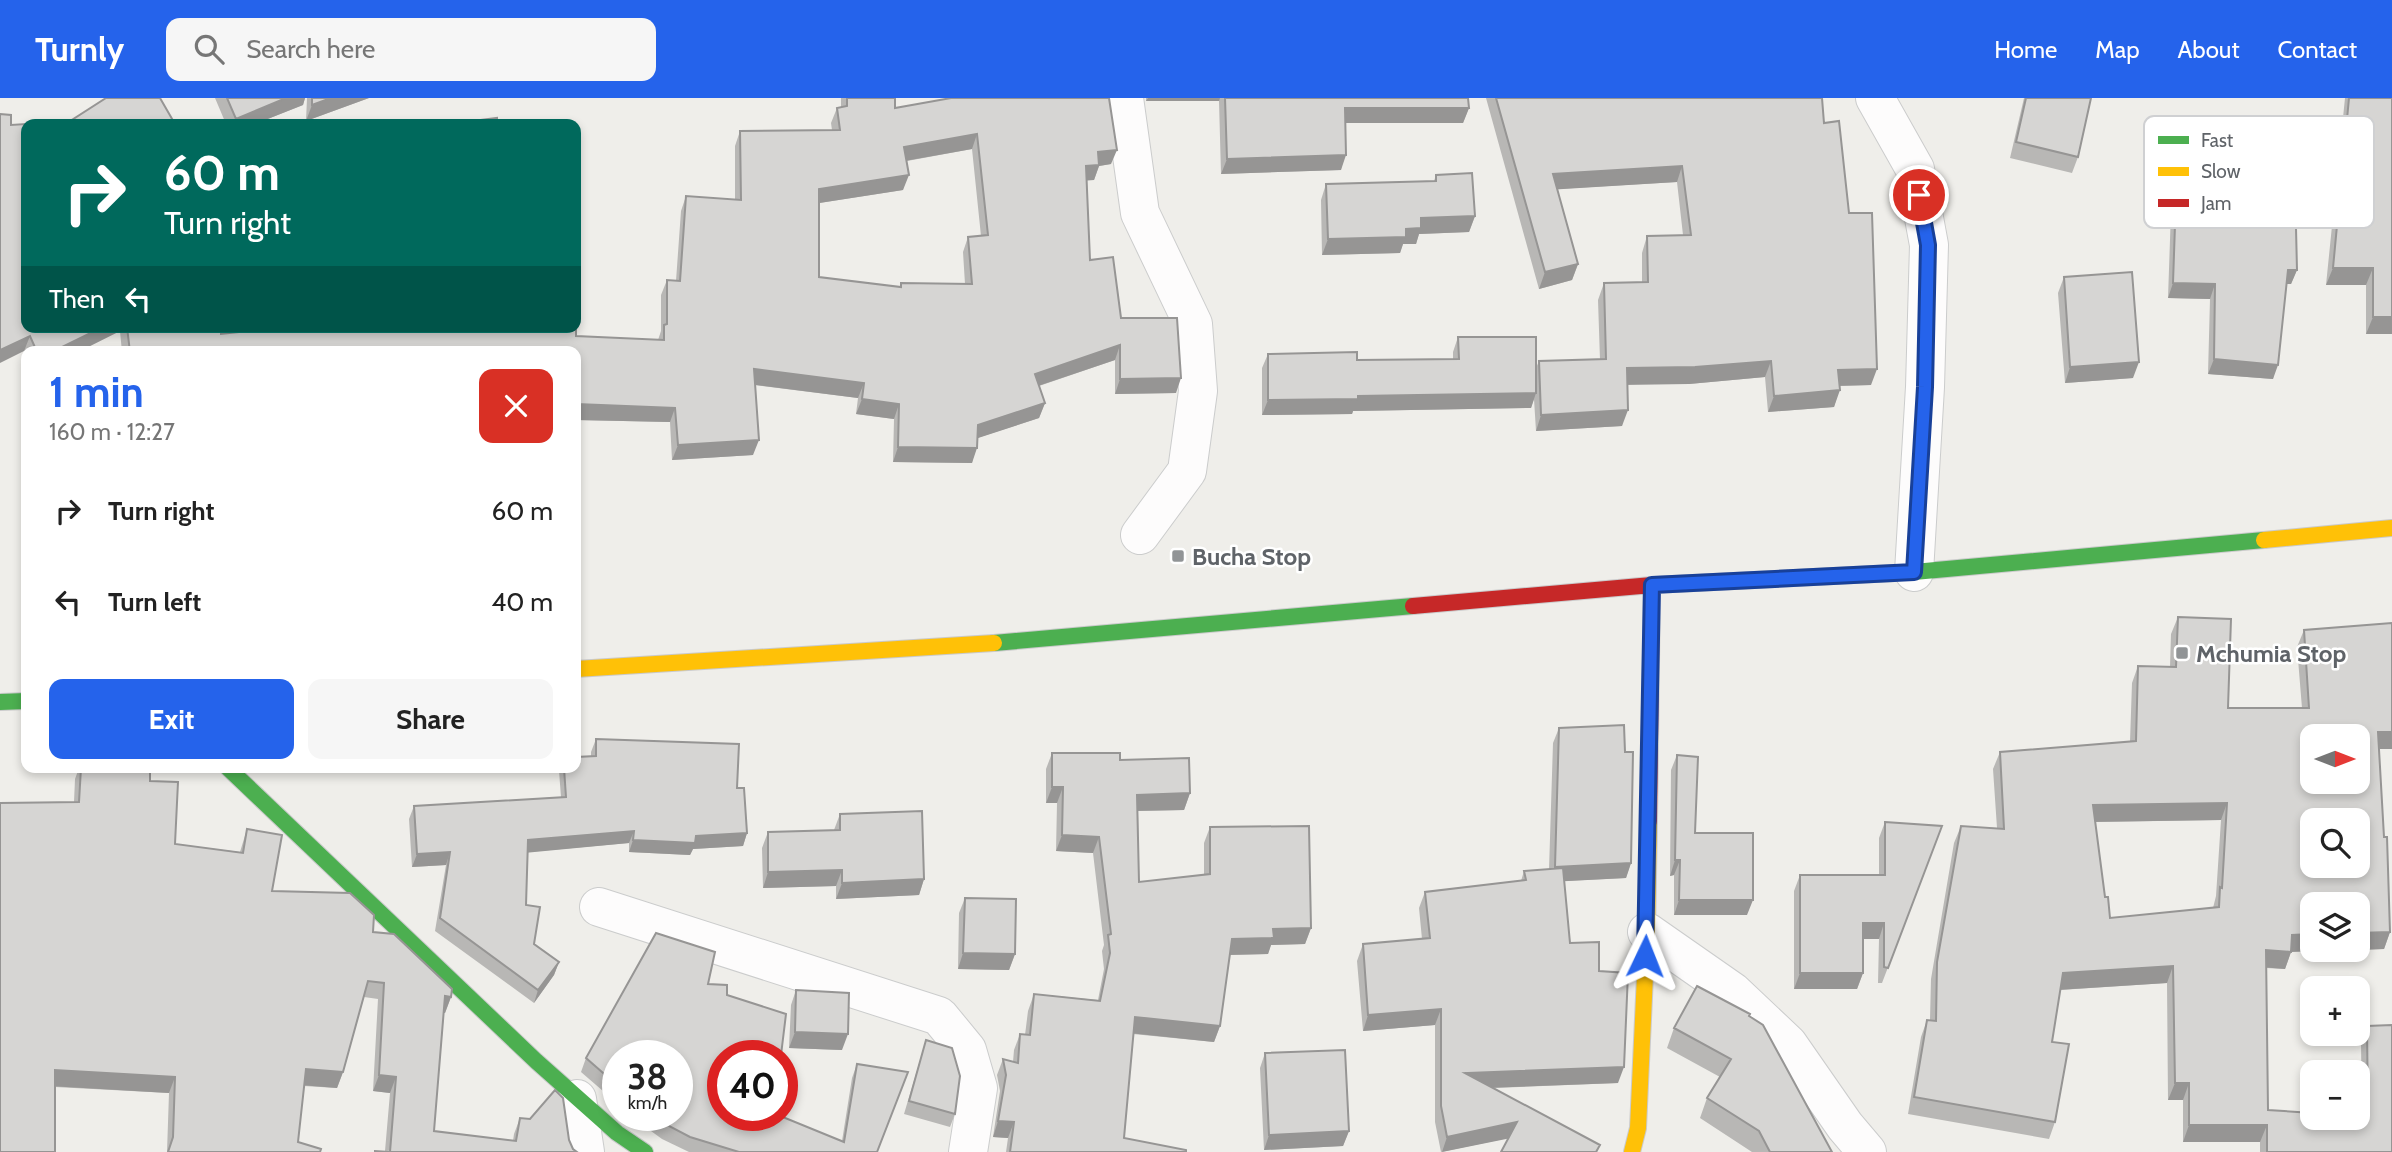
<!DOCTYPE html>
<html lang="en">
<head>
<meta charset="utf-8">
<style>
	:root { --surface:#fff; --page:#f6f6f6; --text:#222; --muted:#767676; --accent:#2563eb }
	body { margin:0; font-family:Cabin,sans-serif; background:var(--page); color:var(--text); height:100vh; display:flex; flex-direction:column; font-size:26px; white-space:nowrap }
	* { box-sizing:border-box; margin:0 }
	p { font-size:23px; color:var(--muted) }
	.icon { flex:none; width:38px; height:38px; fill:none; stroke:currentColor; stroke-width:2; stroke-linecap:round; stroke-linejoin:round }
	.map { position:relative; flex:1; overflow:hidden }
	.drawer { position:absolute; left:21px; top:248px; width:560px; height:427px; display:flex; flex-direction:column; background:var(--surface); border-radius:14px; box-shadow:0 4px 10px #0003 }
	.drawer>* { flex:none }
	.guide { position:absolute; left:21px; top:21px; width:560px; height:214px; border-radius:14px; box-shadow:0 4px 10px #0003; background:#00695c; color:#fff; overflow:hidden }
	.needle { width:46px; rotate:90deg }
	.fabs { position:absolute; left:2300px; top:626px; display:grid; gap:14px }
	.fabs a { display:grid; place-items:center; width:70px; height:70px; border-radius:14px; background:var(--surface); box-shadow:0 4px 10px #0003; font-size:35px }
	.speed { position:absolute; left:602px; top:942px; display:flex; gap:14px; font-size:35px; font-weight:700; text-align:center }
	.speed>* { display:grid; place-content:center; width:91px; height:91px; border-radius:50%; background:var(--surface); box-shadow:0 4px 10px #0003; line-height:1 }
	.speed small { font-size:18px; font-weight:400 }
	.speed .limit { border:10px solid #d22; background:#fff; color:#111 }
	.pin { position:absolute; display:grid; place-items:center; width:60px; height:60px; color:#fff; margin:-30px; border:4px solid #fff; border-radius:50%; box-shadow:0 2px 7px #0007 }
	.me { position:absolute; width:77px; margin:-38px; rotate:2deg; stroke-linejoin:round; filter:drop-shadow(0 0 5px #0008) }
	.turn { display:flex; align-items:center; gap:24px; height:147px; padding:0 28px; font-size:32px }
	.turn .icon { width:91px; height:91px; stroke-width:2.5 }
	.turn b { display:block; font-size:49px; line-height:60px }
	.then { display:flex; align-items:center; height:66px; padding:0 28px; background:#0003; gap:14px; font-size:26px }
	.round { display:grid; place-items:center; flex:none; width:74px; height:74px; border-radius:14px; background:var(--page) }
	.head { display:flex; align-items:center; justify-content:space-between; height:119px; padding:0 28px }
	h1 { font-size:42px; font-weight:800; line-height:52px; color:var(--accent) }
	.cta { display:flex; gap:14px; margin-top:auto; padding:14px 28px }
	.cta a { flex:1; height:80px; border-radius:14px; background:var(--accent); color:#fff; font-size:28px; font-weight:800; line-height:80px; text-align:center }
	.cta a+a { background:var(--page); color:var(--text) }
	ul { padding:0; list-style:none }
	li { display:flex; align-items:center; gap:21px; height:91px; padding:0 28px }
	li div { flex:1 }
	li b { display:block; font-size:26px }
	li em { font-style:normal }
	header { display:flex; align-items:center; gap:42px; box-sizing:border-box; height:98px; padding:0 35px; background:var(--accent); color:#fff }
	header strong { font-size:33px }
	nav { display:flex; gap:38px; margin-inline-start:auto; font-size:24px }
	.search { width:490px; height:63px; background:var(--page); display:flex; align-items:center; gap:18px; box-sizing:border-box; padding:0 24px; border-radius:14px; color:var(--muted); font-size:26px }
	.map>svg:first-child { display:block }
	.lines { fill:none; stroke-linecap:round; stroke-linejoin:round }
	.street-casing { stroke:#cbcccc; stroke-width:40 }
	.fast-casing { stroke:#cacacb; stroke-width:18 }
	.slow-casing { stroke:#cacacb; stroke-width:18 }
	.jam-casing { stroke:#cacacb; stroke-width:18 }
	.street { stroke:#fdfcfc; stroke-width:38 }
	.fast { stroke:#4caf50; stroke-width:16 }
	.slow { stroke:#ffc107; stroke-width:16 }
	.jam { stroke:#c62828; stroke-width:16 }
	.wall { fill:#b8b7b5; fill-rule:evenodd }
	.shaded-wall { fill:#969594 }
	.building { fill:#d6d5d3; stroke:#969594; stroke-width:2; fill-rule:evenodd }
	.route-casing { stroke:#184099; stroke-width:18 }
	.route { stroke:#2563eb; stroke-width:12 }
	.poi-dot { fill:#919496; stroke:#fff; stroke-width:2.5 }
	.labels { text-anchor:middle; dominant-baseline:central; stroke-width:5; stroke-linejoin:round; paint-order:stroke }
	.poi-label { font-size:24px; font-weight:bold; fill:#5f6368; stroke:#fff; text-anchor:start }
	.key { fill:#fff; stroke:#cfd0d2; stroke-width:2 }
	.key-label { font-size:19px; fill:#5f6368 }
</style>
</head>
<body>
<header>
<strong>Turnly</strong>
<div class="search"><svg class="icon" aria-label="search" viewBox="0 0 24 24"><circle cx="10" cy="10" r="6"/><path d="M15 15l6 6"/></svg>Search here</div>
<nav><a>Home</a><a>Map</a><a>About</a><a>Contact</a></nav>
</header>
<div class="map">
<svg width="2392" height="1054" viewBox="0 0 2392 1054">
	<rect width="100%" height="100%" fill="#efeeea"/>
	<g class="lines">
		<defs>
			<path id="street" d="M1124,0L1140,115L1193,226L1198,293L1187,373L1140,437
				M1875,0L1915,71L1929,147L1925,289L1914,474
				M599,809L939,918L967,952L978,990L968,1054
				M1647,834L1733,894L1788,946L1845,1028L1867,1054
				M577,1001L585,1054"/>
			<path id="fast" d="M1754,482L1914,474L2264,442
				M994,545L1413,508
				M0,604L26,603
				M228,670L536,963L617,1035L645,1054"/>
			<path id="slow" d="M2264,442L2392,430
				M576,571L994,545
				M1632,1054L1638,1030L1647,834L1649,723"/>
			<path id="jam" d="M1413,508L1652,487L1754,482
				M1649,723L1652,487"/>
		</defs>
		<!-- street casing -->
		<use href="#street" class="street-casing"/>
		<!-- fast casing -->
		<use href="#fast" class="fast-casing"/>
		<!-- slow casing -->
		<use href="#slow" class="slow-casing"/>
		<!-- jam casing -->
		<use href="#jam" class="jam-casing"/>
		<!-- street -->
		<use href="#street" class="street"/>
		<!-- fast -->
		<use href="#fast" class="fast"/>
		<!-- slow -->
		<use href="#slow" class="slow"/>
		<!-- jam -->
		<use href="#jam" class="jam"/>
	</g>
	<!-- wall -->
	<path class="wall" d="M215,0H305L303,7L255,26H226Z
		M307,0H369L306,23Z
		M841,0H895V10L1111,66L1099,68L1094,82H1087L1090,162L1121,220L1176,295L1115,296V262L1039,288L1045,305L1039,320L977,340L972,365L893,364L894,321L856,316L858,300L755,287L753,357L672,362L670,324L576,322V254H122L120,233L78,254H26V257L24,253L11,27L26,229H221V236L576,238L658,242L661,233V197L667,182L676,183L681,113L686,98L735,102V48L740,33L832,32L831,25L837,10L841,9ZM972,51L981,138L968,139L963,154L965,186L901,185L900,189L819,179V105L903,92L907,63Z
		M1146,0H1468L1469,10L1463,25H1345L1341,72L1221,76L1219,3H1146Z
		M1486,0H1822L1824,25L1849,115L1871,287L1840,288L1834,309L1768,314L1765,279L1689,286H1627L1622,328L1536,333L1534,301L1531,310L1353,313L1352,316L1262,317V270L1268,256L1357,262H1453V254L1458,239L1536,270L1539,263L1600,262L1598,202L1604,185L1642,184V155L1647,138L1683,137L1677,84L1557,91L1578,166L1572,182L1539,191Z
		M2024,0H2091L2078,59L2072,75L2010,60Z
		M2345,0H2392V236H2366V187H2326Z
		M2178,40L2297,172L2291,186H2287L2273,281L2208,276L2210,201L2168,200L2173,55Z
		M1436,77L1475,118L1469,134L1419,136L1416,146H1403L1400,155L1322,157L1321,102L1326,86L1434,83Z
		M2064,179L2133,280L2065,285L2058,195Z
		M2178,519L2228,610H2302L2297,549L2304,532L2379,651L2390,834L2384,851L2357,852V807L2291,854L2285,871L2266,870L2268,1012L2362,1018L2361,945L2367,928L2392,1054H2260V1044H2183V1002H2168L2167,885L2060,892L2052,944L2055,1024L2049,1041L1908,1016L1921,939L1927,922H1930L1931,881L1954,745L1961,728L1997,730L1993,671L2000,654L2130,644L2132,585L2138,568L2170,569L2171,536ZM2221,722L2216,798L2213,810L2110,820L2105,799L2095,724Z
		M1559,630L1631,765L1626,780L1564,783L1570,845L1599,873L1618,985L1493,990L1600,1047L1597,1054H1501L1508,1040L1441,1054L1435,1024V927L1363,933L1357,863L1363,846L1422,841L1419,810L1425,794L1521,783L1524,773L1549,772L1553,645Z
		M596,641L737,690L747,735L743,748L693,751L690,757L629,754V745L528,754L526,807L534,846L559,864L554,877L534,905L435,833L446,767L412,769L409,721L414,708L561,699L559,673L560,670H576L591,658V654Z
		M1052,655L1120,662L1190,695L1184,712L1138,713L1139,784L1204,777V745L1210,729L1311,830L1305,846L1271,847L1268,856L1230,857L1220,928L1214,944L1133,936L1124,1040L1186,1054H1006L1008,1040L993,1039L1000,993L997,977L1003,961L1013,964L1014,952L1020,936L1025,937L1028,913L1034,896L1098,902L1104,871L1102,853L1104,847L1093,755L1056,753L1057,705H1046V671Z
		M1677,657L1695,735L1747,817H1674V777L1670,778L1671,672Z
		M79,670H150V683L175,746L240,754L247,731L272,793L373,834L451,899L445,915H444L434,1033L513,1043L514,1036L520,1020L569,1042L385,1053L390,995L373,993L378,901L364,899L343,974L337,990L304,988L298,1044L320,1054H167L169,995L55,989L0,1054L74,704L75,681Z
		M840,716L924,781L919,797L836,801V788L763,790L762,750L768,734L834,732Z
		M1885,724L1942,728L1882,885H1878L1879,841H1863V875L1857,891H1794V793L1800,777H1879V740Z
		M965,800L1015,856L1009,872L958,871L959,815Z
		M708,886L723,1017L842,1043L852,980L857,966L877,1054H689L662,1041L629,1017H677L618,957V1006L581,974L586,960Z
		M796,892L842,952L789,950L791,907Z
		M1750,918L1832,1054H1752L1700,1020L1707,1000L1720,979L1667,950L1674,930Z
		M926,942L955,1016L950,1029L904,1016Z
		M1265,955L1349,1033L1343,1048L1264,1052L1260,970Z"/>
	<!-- shaded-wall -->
	<path class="shaded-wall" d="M286,0H305L303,7L255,26H234L236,21Z
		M331,0H369L306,23L312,7Z
		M1148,0H1220L1219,3H1146Z
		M1345,10H1469L1463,25H1339Z
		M977,36L972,51L899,64L904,49Z
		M1117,52L1111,66L1099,68L1094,82L1081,83L1086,68L1098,54Z
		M1346,57L1341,72L1221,76L1227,61Z
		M1682,68L1677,84L1547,92L1553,76Z
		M909,77L903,92L813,106L819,91Z
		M1475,118L1469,134L1419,136L1416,146H1403L1400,155L1322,157L1328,141L1406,131L1421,120Z
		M1578,166L1572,182L1539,191L1545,174Z
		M2333,170H2373L2366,187H2326Z
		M2288,172H2297L2291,186H2283Z
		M2173,185L2215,186L2210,201L2168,200Z
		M2373,219H2392V236H2366Z
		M103,229H121L120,233L78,254H52Z
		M30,238L24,253L0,265V252Z
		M1120,247L1115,262L1029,291L1035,276Z
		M2214,261L2278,267L2273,281L2208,276Z
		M1771,263L1765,279L1689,286L1621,287L1627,270Z
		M2139,264L2133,280L2065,285L2070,269Z
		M754,271L864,285L858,300L748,286Z
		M1877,271L1871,287L1832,288L1838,272Z
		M1181,280L1176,295L1115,296L1120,281Z
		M1840,292L1834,309L1768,314L1774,298Z
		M1536,295L1531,310L1353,313L1352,316L1262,317L1268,302L1358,298Z
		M862,301L899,306L894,321L856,316Z
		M1045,305L1039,320L972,342L978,327Z
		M576,306L675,310L670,324L576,322Z
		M1628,312L1622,328L1536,333L1541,317Z
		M759,342L753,357L672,362L678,347Z
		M898,349L977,350L972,365L893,364Z
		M2378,634H2392V651H2371Z
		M1052,689H1063L1057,705H1046Z
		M1190,695L1184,712L1131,713L1137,697Z
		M2227,705L2221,722L2087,724L2093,707Z
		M634,733L629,745L524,755L528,742Z
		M747,735L743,748L693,751L690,757L629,754L633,742Z
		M1062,737L1099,739L1093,755L1056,753Z
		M450,754L446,767L412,769L417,756Z
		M1675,762H1680L1674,777L1670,778Z
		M1631,765L1626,780L1549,784L1555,769Z
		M842,772L836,788L763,790L768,774Z
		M924,781L919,797L836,801L842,785Z
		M1679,802H1753L1747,817H1674Z
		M1863,825H1884L1879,841H1857Z
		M1311,830L1305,846L1271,847L1268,856L1226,857L1232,841L1273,831Z
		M2390,834L2384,851L2357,852V835Z
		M2312,836V852H2351L2291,854L2285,871L2260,869L2266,852L2292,837Z
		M963,855L1015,856L1009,872L958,871Z
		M559,864L554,877L534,905L538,892Z
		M2173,868L2167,885L2057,892L2063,875Z
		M1800,875H1863L1857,891H1794Z
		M445,898L451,899L445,915L440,914Z
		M1441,911L1435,927L1363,933L1368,917Z
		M1135,919L1220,928L1214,944L1129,935Z
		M795,934L848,936L842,952L789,950Z
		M1624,969L1618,985L1459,991L1465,975Z
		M306,971L343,974L337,990L300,987Z
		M55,972L175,979L169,995L49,988Z
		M379,977L396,979L390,995L373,993Z
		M2175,985H2189L2183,1002H2168Z
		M998,1023L1014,1024L1008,1040L993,1039Z
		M1517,1024L1511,1040L1442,1054L1447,1039Z
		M2189,1027H2267L2260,1044H2183Z
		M1349,1033L1343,1048L1264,1052L1269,1037Z"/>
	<!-- building -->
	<path class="building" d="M106,0H160L175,26H31L67,25Z
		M227,0H286L236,21Z
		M312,0H331L312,7Z
		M847,0H895V10L951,0H1109L1117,52L1098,54L1099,67L1086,68L1090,162L1113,159L1121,220H1177L1181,280L1120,281V247L1035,276L1045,305L978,327L977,350L898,349L899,306L862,301L864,285L754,271L759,342L678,347L675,310L576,306V254H130L127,229H221V236L285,229H524L576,232V238L664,242V227L667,226V182L680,183L686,98L741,102L740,33L840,32L837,10L847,8ZM977,36L988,137L968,139L972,186L901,185V189L819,179V91L909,77L904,49Z
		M1225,0H1468L1469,10H1345L1346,57L1227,61Z
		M1496,0H1822L1824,25L1839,23L1849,115H1872L1877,271L1838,272L1840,292L1774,298L1771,263L1695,269L1627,270L1628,312L1541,317L1539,263L1606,261L1604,185L1648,184L1647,138L1691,137L1682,68L1553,76L1578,166L1545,174Z
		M2026,0H2091L2078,59L2016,44Z
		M2349,0H2392V219H2373V170H2333Z
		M0,16L11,17V27L26,26V229H103L52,254H37L30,238L0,252Z
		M497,20V26H449Z
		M2178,40L2294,46L2297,172H2288L2278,267L2214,261L2215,186L2173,185Z
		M1472,75L1475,118L1421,120V130L1406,131V139L1328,141L1326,86L1436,83V77Z
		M2132,174L2139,264L2070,269L2064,179Z
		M1458,239H1536V295L1358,298V301L1268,302V256L1357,254V262L1459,261Z
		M2178,519L2231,521L2228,610H2309L2304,532L2392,525V634H2378L2384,739H2387L2390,834L2357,835V807H2312V836L2292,837L2291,854L2266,852L2268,1012L2312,1015V1020H2357V1017L2368,1018L2367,928L2392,927V1054H2267V1027H2189V985H2175L2173,868L2063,875L2052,944L2069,946L2055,1024L1914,999L1927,922L1936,923L1937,864L1961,728L2004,731L2000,654L2136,643L2138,568L2176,569ZM2312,639H2357V684H2312ZM2227,705L2222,790L2220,789L2219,809L2110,820L2108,799H2105L2093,707ZM2312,723H2357V768H2312Z
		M1624,627L1625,654H1633L1631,765L1555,769L1559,630Z
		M596,641L739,646L737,690H744L747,735L696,738L695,745L633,742L634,733L528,742L526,807L540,809L534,846L559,864L538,892L440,820L450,754L417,756L414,708L566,699L564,670H576V659L596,658Z
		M1052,655H1120V662L1189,660L1190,695L1137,697L1139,784L1210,776V729L1309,728L1311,830L1273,831L1274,840L1232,841L1220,928L1135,919L1124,1040L1186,1052V1054H1010L1014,1024L998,1023L1006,977L1003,961L1018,965L1020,936L1030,937L1034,896L1100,903L1110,855L1108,837L1111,836L1099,739L1062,737L1063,689H1052Z
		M1677,657L1698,659L1695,735H1753V802H1679L1680,762H1675Z
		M81,670H150V683L178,684L175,746L243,755L247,731L282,737L272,793L350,795L374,817L373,834L394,836L452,891L451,899L445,898L434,1033L516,1043L520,1020L530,1021L555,992L563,1000L569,1042L573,1051L577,1054H375V1053L390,1054L396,979L379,977L384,885L368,883L343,974L306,971L298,1044L321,1051L320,1054H168L173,1039L175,979L55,972V1054H0V705L79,704Z
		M922,713L924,781L842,785V772L768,774V734L840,732V716Z
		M1885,724L1942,728L1888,870L1884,869V825H1863V875H1800V777H1885Z
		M1563,770L1570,845L1599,844V873L1628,875L1624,969L1465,975L1600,1047L1596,1054H1501L1517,1024L1447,1039L1441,1008V911L1368,917L1363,846L1430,840L1425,794L1526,782L1524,773Z
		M965,800L1016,801L1015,856L963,855Z
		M656,835L715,854L708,886L727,887V897L786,916L781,957H723V1017H778L844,1044L857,966L908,974L877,1054H739L690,1039L667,1027L653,1017H677V957H618V988L586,960Z
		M1697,888L1750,916L1749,918L1763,927L1832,1054H1770L1759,1033L1707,1000L1731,961L1674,930Z
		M796,892L849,895L848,936L795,934Z
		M926,942L952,950L960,978L955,1016L909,1003Z
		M1345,952L1349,1033L1269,1037L1265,955Z"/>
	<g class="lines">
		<defs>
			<path id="route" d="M1645,858L1652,487L1914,474L1925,289L1928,147L1919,97"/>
		</defs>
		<!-- route casing -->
		<use href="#route" class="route-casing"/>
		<!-- route -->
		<use href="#route" class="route"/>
	</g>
	<!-- markers -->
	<g class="poi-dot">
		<rect x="1171" y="451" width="14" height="14" rx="3.5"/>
		<rect x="2175" y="548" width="14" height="14" rx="3.5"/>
	</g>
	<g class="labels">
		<!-- poi labels -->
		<g class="poi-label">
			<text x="1192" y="458">Bucha Stop</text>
			<text x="2196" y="555">Mchumia Stop</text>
		</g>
	</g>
	<!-- legend -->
	<rect x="2144" y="18" width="230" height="112" rx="10" class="key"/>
	<rect x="2158" y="38" width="31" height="8" fill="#4caf50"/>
	<rect x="2158" y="69" width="31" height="9" fill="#ffc107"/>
	<rect x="2158" y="101" width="31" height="8" fill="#c62828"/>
	<g class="key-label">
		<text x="2201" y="49">Fast</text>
		<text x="2201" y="80">Slow</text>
		<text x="2201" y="112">Jam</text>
	</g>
</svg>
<div class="fabs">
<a><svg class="needle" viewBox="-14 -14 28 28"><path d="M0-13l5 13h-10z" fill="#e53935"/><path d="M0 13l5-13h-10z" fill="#767676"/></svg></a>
<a><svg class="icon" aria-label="search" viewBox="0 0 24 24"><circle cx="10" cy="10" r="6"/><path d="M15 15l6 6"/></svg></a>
<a><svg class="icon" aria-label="layers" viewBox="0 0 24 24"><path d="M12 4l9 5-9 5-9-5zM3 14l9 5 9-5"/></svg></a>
<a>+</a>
<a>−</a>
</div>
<div class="speed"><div>38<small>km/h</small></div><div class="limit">40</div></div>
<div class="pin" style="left:1919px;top:97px;background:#d93025"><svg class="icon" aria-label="arrive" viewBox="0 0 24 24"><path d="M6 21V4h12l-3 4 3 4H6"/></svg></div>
<svg class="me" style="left:1645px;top:858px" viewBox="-20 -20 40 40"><path d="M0-17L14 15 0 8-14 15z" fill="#2563eb" stroke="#fff" stroke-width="4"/></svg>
<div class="guide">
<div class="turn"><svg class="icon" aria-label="right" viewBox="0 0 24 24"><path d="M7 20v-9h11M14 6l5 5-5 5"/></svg><div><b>60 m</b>Turn right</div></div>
<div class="then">Then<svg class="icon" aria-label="left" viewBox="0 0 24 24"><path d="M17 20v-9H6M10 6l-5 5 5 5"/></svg></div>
</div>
<section class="drawer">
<div class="head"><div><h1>1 min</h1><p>160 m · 12:27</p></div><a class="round" style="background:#d93025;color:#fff"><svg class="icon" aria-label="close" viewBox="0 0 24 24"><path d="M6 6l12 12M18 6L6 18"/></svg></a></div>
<ul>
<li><svg class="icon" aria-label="right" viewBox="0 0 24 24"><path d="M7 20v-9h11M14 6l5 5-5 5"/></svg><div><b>Turn right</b></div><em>60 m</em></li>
<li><svg class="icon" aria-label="left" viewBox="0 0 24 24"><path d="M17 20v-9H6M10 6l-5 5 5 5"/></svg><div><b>Turn left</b></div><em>40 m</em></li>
</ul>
<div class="cta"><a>Exit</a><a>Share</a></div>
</section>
</div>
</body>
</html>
